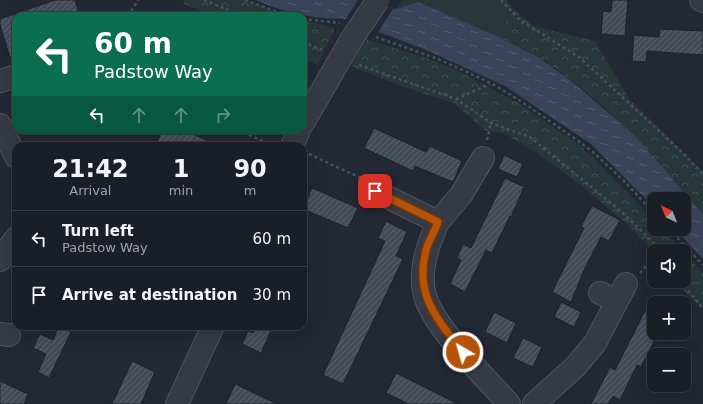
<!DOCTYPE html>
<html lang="en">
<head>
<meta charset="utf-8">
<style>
	:root { --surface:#1a1e27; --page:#23272f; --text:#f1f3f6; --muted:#9fa2a7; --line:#383c44 }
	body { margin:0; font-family:"DejaVu Sans",sans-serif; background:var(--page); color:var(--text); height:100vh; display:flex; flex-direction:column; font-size:15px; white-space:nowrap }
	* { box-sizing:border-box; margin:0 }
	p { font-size:13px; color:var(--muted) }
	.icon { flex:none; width:22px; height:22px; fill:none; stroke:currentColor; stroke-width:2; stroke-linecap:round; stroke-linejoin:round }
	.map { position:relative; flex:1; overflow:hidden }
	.details { position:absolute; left:12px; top:142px; width:295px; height:188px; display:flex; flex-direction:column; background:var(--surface); border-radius:12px; box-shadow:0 4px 16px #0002,0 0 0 1px var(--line) }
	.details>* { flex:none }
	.banner { position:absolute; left:12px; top:12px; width:295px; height:122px; border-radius:12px; box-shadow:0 4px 16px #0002,0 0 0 1px var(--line); background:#0b6e4f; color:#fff; overflow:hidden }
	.needle { width:26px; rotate:317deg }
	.controls { position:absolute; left:647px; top:192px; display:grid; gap:8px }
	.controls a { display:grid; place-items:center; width:44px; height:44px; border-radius:8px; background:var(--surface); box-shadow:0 4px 16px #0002,0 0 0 1px var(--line); font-size:20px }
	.pin { position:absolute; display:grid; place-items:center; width:34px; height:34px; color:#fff; margin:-17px; border-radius:8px; box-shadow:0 2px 6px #0006 }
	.me { position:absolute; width:44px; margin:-22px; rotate:322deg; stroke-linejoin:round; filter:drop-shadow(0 0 3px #0008) }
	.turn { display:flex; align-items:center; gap:14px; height:84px; padding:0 16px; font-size:18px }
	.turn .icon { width:52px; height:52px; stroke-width:2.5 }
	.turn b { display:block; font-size:28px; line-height:34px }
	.lanes { display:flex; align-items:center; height:38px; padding:0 16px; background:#0003; justify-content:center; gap:20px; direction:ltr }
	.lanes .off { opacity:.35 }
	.eta { display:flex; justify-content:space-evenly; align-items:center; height:68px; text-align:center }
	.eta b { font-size:24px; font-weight:600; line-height:28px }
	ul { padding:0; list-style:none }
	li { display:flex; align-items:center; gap:12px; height:56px; padding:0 16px; border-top:1px solid var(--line) }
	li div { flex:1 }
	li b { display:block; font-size:15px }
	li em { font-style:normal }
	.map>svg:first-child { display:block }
	.forest { fill:url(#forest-crowns) }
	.park { fill:#283739 }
	.water { fill:url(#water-ripples) }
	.pier { fill:#222834 }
	.building { fill:url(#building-hatch); stroke:#1d212b }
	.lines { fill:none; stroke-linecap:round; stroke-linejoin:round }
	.minor-casing { stroke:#50555f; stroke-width:24 }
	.path { stroke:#465357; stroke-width:2.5; stroke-dasharray:3 3; stroke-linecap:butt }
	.minor { stroke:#353a45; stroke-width:22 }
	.minor-bridge-casing { stroke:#50555f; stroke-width:24; stroke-linecap:butt }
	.minor-bridge { stroke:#353a45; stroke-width:22 }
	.route-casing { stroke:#753606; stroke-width:10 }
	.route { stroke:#b45309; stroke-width:7 }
</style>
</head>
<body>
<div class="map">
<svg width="703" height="404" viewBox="0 0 703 404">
	<defs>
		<pattern id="forest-crowns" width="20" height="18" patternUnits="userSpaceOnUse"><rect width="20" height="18" fill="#283739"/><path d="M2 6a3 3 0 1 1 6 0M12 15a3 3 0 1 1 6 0" fill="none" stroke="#455254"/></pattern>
		<pattern id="water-ripples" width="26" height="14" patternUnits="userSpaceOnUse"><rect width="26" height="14" fill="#39445b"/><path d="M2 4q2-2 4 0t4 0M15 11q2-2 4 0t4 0" fill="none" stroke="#535d71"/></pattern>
		<pattern id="building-hatch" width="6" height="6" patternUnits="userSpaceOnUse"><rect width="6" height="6" fill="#444b58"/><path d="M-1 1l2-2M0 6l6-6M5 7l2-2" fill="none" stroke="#5c636e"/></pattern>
	</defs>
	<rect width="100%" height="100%" fill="#222834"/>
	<!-- forest -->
	<path class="forest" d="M183,0H245L288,16H212L184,4Z
		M513,9L533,26L595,41L630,100L703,171V214C654,158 602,96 538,57C525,49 510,43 497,36Z
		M303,20L335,28L318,65L303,58Z
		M365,39L427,58L457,70L518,103L581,146L654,219V229H663L683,251L654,252L627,224L582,186L537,153L504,133L486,131L453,103L406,88L351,66Z
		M684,252L703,273V309L674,281H684Z"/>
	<!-- park -->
	<path class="park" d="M402,0H507L513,9L497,36L418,2L396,9Z"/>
	<!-- water -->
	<path class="water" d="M256,0H368L396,9L418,2L497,36L538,57L574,83L635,136L703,214V259L675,229H684V199H654V207L591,144L505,86L424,49L341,18C319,21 276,10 256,0Z"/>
	<!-- pier -->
	<path class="pier" d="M358,0H374L394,7L377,34L344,22Z"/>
	<!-- building -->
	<path class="building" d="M55,0H75L80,16H16V64H12L0,25V19Z
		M612,0H628L625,36L601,34L603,11L611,12Z
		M660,29L703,31V55L647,51L646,62L632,61L634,35L659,37Z
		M374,128L426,152L430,146L462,161L453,182L415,166L413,171L364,148Z
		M162,130H184L219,146H167L157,142Z
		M504,155L523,164L517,177L498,169Z
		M505,178L524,187L511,217L510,216L492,253L486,250L465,292L450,284L461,260L457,258L463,244L471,248Z
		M312,188L358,208L348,228L303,209Z
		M592,206L620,220L609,241L601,237L584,270L571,302L552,292L584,228L581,226Z
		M386,221L407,232L396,256L403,259L343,384L323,375L385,241L378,238Z
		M654,293V333H658L641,367L637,365L620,400L613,396L608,404H591L610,367L615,370Z
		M561,302L581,312L574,327L554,317Z
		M494,312L516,323L507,343L485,332Z
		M59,326L71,332L49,378L38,372L46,354L33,348L40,334L53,340Z
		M257,326H273L261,353L242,344L248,331L253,333Z
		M523,338L542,347L533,367L513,358Z
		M132,361L155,372L141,404H112Z
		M396,373L458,404H409L386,393Z
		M0,381L28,394L24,404H0Z
		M235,384L277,404H226Z"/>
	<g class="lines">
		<defs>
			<path id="minor" d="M701,0L703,1
				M0,81L16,76
				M303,123L353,37
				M0,125L16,157
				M292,146L299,130
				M375,191L438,222C428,245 417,273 426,299C438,332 485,377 509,404
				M438,222L461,195L483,158
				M0,260L16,238
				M600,293L616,301
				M0,334L9,335
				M177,404L213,326
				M534,404L576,366L595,343L626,284"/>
		</defs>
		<!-- minor casing -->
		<use href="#minor" class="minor-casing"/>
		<!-- path -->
		<path class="path" d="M204,0L243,16
			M245,0L288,16
			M501,0L520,20L579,57L685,155L703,175
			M128,16L138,0
			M303,19L340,23
			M376,37L438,59L491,83L522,102L577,140L594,153L623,180L654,213
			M303,42L322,50
			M359,65L456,99L491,123L530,137L623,213L662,251
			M456,99L490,84
			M238,130L274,146
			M487,140L491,123
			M309,154L361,178
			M669,229L703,265
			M640,273L654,257
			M681,281L703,309"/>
		<!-- minor -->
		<use href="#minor" class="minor"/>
		<defs>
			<path id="minor-bridge" d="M353,37L378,0"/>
		</defs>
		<!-- minor-bridge casing -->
		<use href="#minor-bridge" class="minor-bridge-casing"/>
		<!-- minor-bridge -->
		<use href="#minor-bridge" class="minor-bridge"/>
	</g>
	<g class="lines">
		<defs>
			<path id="route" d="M375,191L438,222C435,230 430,239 427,247C413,293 436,318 463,352"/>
		</defs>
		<!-- route casing -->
		<use href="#route" class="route-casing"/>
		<!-- route -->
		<use href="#route" class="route"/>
	</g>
</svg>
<div class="controls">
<a><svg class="needle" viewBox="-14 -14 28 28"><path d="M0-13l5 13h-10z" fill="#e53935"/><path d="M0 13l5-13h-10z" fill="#9fa2a7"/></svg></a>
<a><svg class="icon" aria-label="sound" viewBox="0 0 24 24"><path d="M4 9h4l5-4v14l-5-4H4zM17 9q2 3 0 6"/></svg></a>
<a>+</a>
<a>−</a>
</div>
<div class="pin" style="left:375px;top:191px;background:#d93025"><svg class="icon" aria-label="arrive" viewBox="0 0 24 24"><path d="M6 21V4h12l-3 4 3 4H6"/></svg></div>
<svg class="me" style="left:463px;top:352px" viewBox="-20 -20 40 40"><circle r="17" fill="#b45309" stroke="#fff" stroke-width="3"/><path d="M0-11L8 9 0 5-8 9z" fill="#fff"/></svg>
<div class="banner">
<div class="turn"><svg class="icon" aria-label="left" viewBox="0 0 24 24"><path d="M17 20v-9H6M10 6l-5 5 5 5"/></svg><div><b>60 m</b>Padstow Way</div></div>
<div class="lanes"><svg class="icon" aria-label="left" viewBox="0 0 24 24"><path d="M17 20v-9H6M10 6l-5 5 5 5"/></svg><svg class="icon off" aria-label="ahead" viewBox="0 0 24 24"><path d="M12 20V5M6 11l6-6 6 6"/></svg><svg class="icon off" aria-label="ahead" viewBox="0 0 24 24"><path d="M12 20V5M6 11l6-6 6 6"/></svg><svg class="icon off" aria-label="right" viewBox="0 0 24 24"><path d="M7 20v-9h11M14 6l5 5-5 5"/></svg></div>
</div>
<section class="details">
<div class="eta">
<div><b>21:42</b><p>Arrival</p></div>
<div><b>1</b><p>min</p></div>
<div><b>90</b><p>m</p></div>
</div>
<ul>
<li><svg class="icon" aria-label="left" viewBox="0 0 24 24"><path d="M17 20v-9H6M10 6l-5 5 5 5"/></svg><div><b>Turn left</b><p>Padstow Way</p></div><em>60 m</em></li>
<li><svg class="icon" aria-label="arrive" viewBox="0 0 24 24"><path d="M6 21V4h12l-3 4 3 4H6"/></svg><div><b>Arrive at destination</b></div><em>30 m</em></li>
</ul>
</section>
</div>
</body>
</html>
